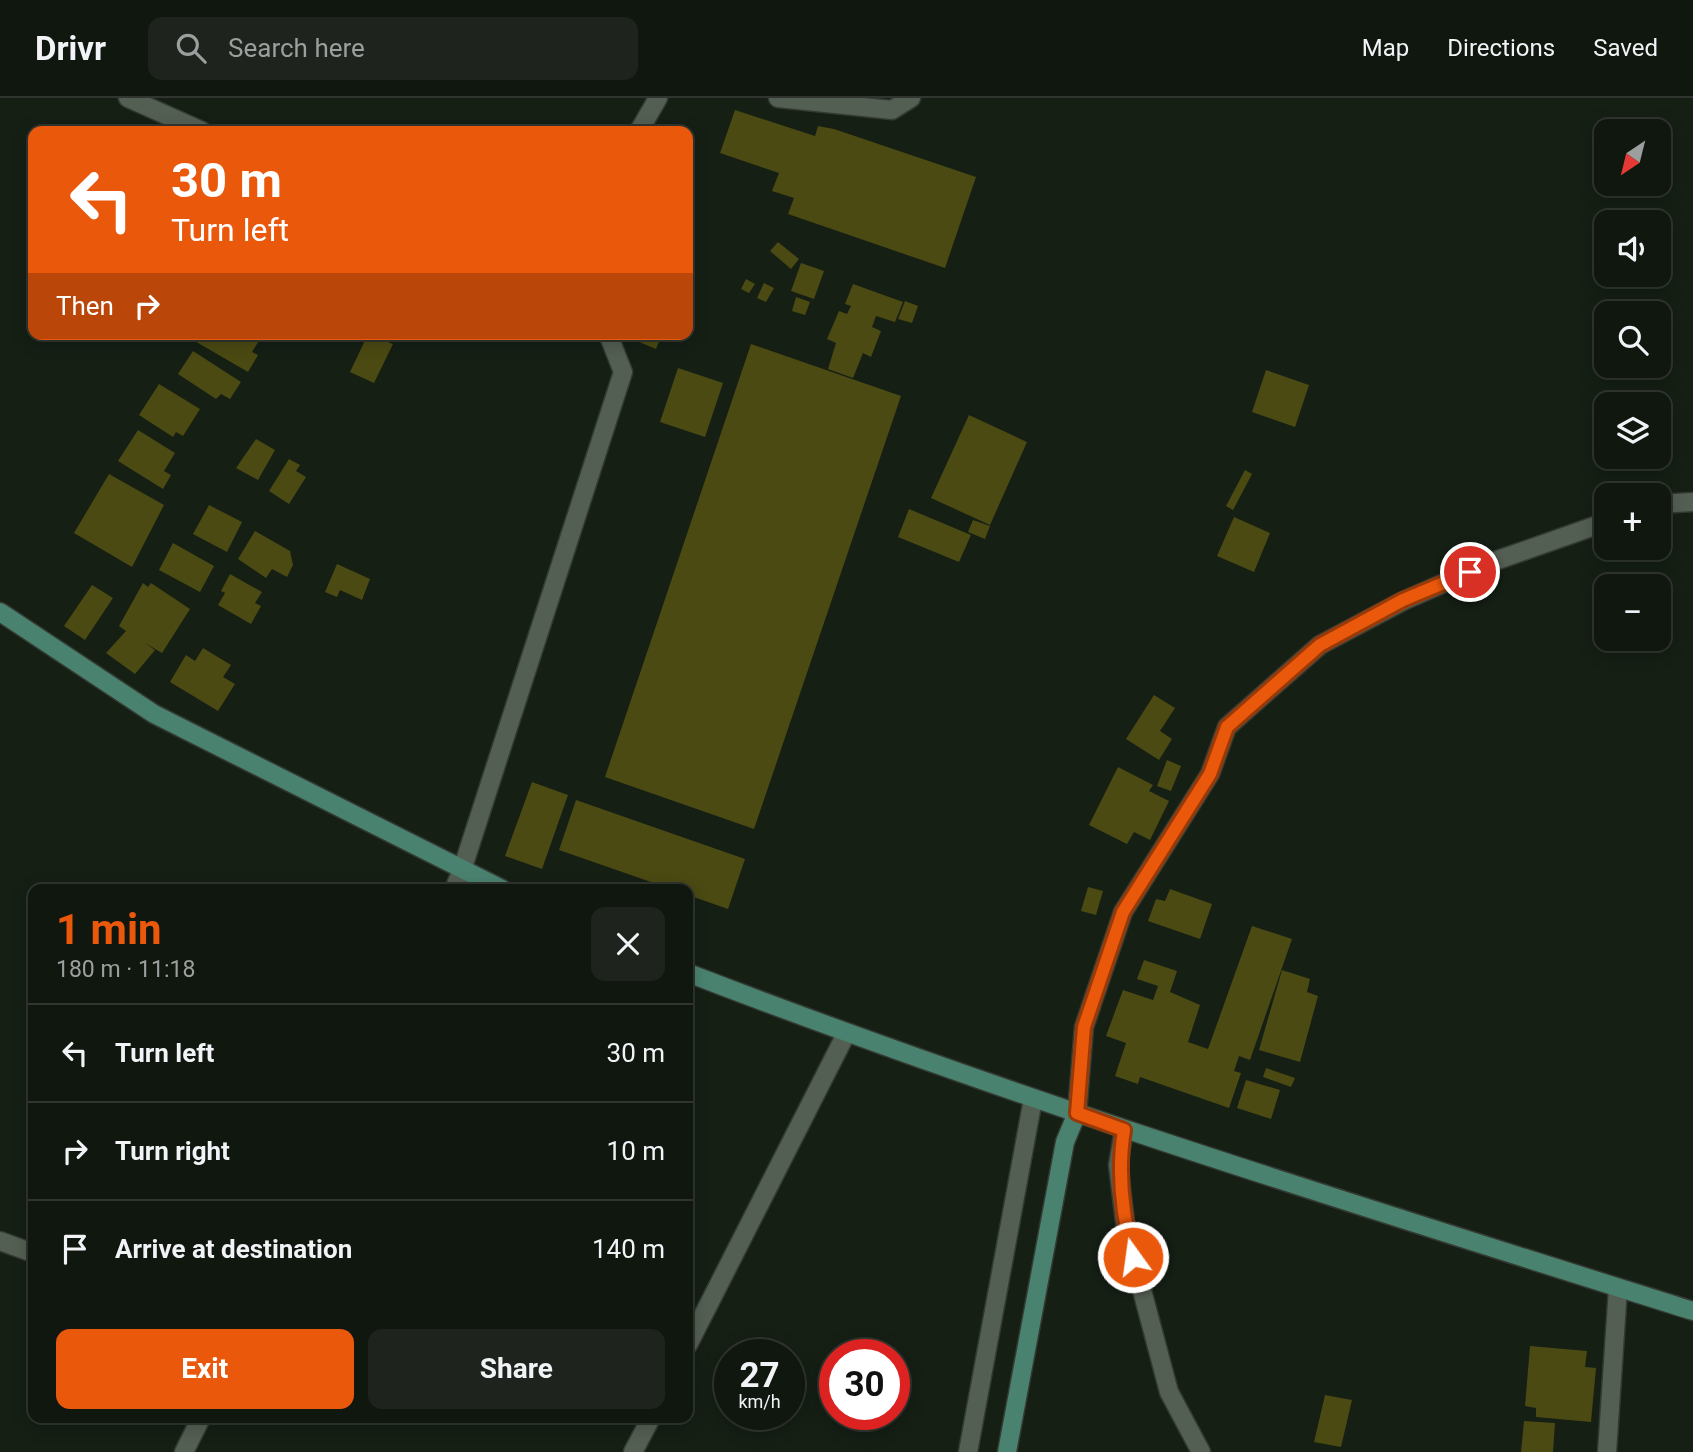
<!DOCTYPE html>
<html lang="en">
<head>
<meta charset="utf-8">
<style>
	:root { --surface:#10170f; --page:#1e241d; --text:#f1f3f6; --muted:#9c9f9e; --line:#30362f; --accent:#ea580c }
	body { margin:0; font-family:Roboto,sans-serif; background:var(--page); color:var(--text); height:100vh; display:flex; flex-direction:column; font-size:26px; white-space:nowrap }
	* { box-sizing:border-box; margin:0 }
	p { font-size:23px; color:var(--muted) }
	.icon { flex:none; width:38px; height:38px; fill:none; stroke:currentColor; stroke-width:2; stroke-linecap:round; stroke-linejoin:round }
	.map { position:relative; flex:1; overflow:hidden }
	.sheet { position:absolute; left:28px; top:786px; width:665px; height:539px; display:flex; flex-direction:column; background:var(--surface); border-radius:14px; box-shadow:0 4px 18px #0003,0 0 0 2px var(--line) }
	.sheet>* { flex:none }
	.top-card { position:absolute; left:28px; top:28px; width:665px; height:214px; border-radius:14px; box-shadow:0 4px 18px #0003,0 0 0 2px var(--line); background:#ea580c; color:#fff; overflow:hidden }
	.needle { width:46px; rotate:215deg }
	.tools { position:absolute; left:1594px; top:21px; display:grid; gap:14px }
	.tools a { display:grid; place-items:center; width:77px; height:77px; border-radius:14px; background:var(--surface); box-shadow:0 4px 18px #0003,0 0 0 2px var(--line); font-size:35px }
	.speed { position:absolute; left:714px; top:1241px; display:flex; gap:14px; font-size:35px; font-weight:700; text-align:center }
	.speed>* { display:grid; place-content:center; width:91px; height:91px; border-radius:50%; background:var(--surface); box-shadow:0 4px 18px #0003,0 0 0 2px var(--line); line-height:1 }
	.speed small { font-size:18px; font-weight:400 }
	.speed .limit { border:10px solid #d22; background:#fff; color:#111 }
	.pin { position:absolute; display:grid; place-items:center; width:60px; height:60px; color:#fff; margin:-30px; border:4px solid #fff; border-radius:50%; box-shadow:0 2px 7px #0007 }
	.me { position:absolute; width:77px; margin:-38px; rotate:346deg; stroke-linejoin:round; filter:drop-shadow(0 0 5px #0008) }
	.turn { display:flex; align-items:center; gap:24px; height:147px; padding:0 28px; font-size:32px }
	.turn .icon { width:91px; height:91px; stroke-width:2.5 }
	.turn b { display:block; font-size:49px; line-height:60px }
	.then { display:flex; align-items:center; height:66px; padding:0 28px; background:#0003; gap:14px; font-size:26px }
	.round { display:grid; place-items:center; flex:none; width:74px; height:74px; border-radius:14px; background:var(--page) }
	.headline { display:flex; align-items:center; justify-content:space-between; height:119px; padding:0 28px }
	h1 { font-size:42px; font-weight:700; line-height:52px; color:var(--accent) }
	.action { display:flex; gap:14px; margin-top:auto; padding:14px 28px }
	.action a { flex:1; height:80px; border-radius:14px; background:var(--accent); color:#fff; font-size:28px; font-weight:700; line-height:80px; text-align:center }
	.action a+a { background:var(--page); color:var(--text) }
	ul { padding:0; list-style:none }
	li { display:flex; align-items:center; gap:21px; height:98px; padding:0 28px; border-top:2px solid var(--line) }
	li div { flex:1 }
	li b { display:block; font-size:26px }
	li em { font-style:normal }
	header { display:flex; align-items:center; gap:42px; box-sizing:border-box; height:98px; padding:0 35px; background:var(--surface); border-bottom:2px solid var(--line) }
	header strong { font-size:33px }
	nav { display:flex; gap:38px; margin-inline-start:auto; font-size:24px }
	.search { width:490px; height:63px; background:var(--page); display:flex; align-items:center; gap:18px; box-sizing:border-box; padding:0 24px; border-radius:14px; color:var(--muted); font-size:26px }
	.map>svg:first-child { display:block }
	.building { fill:#4b4a13 }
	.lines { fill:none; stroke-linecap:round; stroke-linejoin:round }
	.street-casing { stroke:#333a32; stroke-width:21 }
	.secondary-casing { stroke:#333a32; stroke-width:21 }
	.street { stroke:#545f53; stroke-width:18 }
	.secondary { stroke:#4a8270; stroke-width:18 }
	.route-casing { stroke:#983908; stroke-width:18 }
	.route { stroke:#ea580c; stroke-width:12 }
</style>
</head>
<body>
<header>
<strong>Drivr</strong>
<div class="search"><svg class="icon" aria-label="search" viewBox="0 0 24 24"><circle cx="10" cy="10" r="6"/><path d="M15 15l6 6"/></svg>Search here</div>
<nav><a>Map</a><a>Directions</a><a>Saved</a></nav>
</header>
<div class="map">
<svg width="1693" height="1354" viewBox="0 0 1693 1354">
	<rect width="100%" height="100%" fill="#151f14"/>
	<!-- building -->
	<path class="building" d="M735,12L815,38L818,28L834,31L976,79L945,170L788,116L794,100L772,93L779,75L720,55Z
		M778,144L799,161L791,171L770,153Z
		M801,165L824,173L814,201L791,193Z
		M746,181L755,186L749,195L741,191Z
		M764,185L774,190L766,204L757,200Z
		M853,186L903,204L895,224L876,218L872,229L881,233L871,259L863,255L853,280L828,271L836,245L827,241L839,213L847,216L851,208L845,206Z
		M796,199L810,204L805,217L792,213Z
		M905,203L918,208L912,225L898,221Z
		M196,236H263L252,254L258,257L248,274L193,242Z
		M368,236L393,246L374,285L350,274Z
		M633,236H662L656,251L632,241Z
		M751,246L901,298L754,731L605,679Z
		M193,253L241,284L230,301L221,296L216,301L178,276Z
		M678,270L723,285L705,339L660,324Z
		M1266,272L1309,287L1295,329L1252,314Z
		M159,286L200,311L183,338L176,334L173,339L139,317Z
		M969,317L1027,344L990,427L931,400Z
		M138,332L175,355L164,373L171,377L163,391L118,363Z
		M256,341L275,352L258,382L236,370Z
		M289,361L300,367L296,373L306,379L289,406L269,393Z
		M1245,372L1252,376L1233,412L1226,408Z
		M109,376L164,407L132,469L74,435Z
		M209,407L242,424L227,454L193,436Z
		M909,411L971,437L959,464L898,439Z
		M1234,419L1270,435L1254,474L1217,458Z
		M973,422L990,428L985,441L968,434Z
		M255,433L290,453L293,467L287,479L272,471L266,480L238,461Z
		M173,445L214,468L200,494L159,472Z
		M337,466L370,481L362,502L340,492L337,499L325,494Z
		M230,476L262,494L255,505L261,508L251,526L218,507L225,495L221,493Z
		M143,485L148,489L151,485L190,511L162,555L145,545L155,552L135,576L106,555L126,533L119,528Z
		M92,487L113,500L85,542L64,528Z
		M203,550L231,567L223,579L235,586L218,613L170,584L186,557L195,563Z
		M1154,597L1175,610L1160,633L1172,641L1159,662L1126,641Z
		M1167,662L1181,668L1171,693L1157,688Z
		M1118,669L1153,687L1149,693L1169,703L1150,742L1134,734L1127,746L1089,727Z
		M532,684L568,697L542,771L505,758Z
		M576,702L745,761L728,811L688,797V791H671L559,752Z
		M1088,789L1103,793L1096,817L1081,813Z
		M1170,791L1212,806L1200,841L1148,823L1156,801L1165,803Z
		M1252,828L1292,841L1250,962L1239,958L1234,973L1241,975L1229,1010L1140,979L1138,986L1115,978L1126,945L1106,938L1123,892L1153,902L1158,888L1137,881L1144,862L1177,873L1170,894L1200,907L1188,944L1208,951Z
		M1282,872L1310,881L1307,894L1318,898L1300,964L1259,952Z
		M1266,970L1295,980L1291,989L1263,979Z
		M1246,982L1280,992L1271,1021L1237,1010Z
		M1530,1248L1587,1253L1585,1269L1596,1270L1591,1324L1536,1319V1310L1525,1308Z
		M1325,1297L1352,1302L1341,1349L1314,1344Z
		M1524,1323L1555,1325L1553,1354H1521Z"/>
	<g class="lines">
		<defs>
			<path id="street" d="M128,0L202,33
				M778,0L892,12L911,0
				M639,33L658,0
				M1659,406L1693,404
				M454,791L462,772L623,274L608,236
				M1077,1015L1084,929L1123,814L1210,676L1227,629L1320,547L1403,503L1492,464L1606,424
				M1124,1032L1118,1067L1126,1132L1169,1294L1201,1354
				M0,1143L33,1155
				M688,1247L846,936
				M184,1354L201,1320
				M633,1354L651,1320
				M968,1354L1033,1001
				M1607,1354L1618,1190"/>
			<path id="secondary" d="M0,514L154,616L502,791
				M688,875C1018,1002 1356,1107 1693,1213
				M1007,1354L1065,1044L1077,1015"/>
		</defs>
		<!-- street casing -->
		<use href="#street" class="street-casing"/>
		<!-- secondary casing -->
		<use href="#secondary" class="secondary-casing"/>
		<!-- street -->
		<use href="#street" class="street"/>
		<!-- secondary -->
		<use href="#secondary" class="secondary"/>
	</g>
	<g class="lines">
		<defs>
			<path id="route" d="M1133,1159C1122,1116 1117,1075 1124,1032L1077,1015L1084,929L1123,814L1210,676L1227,629L1320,547L1403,502L1470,474"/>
		</defs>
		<!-- route casing -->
		<use href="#route" class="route-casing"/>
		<!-- route -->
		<use href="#route" class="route"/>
	</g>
</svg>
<div class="tools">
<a><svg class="needle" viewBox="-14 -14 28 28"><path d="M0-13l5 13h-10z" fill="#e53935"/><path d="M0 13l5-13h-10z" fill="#9c9f9e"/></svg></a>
<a><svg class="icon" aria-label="sound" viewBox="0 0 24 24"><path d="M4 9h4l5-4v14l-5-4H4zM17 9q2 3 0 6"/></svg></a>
<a><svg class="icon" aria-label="search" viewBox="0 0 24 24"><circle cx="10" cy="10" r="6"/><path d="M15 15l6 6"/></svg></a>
<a><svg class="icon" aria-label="layers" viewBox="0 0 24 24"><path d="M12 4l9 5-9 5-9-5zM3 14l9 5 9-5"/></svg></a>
<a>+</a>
<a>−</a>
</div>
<div class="speed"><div>27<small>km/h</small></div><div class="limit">30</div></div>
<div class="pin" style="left:1470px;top:474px;background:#d93025"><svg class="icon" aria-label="arrive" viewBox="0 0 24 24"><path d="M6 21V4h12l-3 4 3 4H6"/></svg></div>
<svg class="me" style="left:1133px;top:1159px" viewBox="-20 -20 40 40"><circle r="17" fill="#ea580c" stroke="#fff" stroke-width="3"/><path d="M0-11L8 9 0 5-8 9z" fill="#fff"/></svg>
<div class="top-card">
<div class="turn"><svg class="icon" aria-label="left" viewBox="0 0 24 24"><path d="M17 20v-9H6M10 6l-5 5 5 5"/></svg><div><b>30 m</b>Turn left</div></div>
<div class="then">Then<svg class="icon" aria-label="right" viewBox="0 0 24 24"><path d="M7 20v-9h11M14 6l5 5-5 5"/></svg></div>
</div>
<section class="sheet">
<div class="headline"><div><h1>1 min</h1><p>180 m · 11:18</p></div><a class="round"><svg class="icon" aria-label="close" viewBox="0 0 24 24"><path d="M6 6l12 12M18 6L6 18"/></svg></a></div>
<ul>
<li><svg class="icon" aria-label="left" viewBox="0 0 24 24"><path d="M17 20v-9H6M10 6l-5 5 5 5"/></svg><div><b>Turn left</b></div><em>30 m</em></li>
<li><svg class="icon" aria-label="right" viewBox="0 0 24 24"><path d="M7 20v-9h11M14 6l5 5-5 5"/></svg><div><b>Turn right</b></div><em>10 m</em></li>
<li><svg class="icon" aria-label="arrive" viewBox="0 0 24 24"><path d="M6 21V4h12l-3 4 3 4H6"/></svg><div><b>Arrive at destination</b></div><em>140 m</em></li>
</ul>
<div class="action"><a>Exit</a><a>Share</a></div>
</section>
</div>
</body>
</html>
